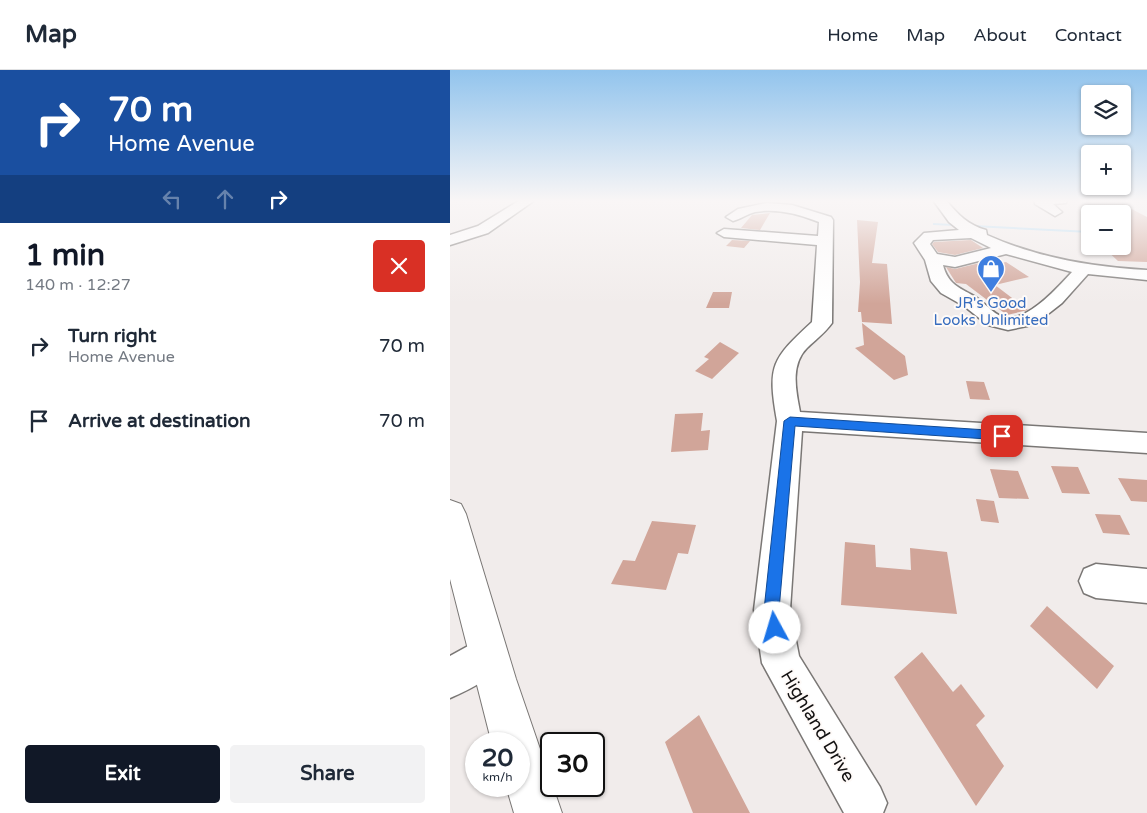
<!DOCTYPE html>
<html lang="en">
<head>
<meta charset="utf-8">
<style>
	:root { --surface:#fff; --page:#f2f2f3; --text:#1f2937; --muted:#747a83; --line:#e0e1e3; --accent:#111827 }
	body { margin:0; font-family:"Varela Round",sans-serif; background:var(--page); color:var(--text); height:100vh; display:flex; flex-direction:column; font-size:19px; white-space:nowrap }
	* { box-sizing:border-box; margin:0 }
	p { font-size:16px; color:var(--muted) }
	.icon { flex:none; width:28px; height:28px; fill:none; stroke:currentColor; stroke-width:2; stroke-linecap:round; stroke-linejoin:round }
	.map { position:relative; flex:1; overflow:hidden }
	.sheet { display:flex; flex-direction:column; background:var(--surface); width:450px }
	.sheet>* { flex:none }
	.guide { background:#1a4fa0; color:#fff; overflow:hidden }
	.fabs { position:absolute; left:631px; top:15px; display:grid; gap:10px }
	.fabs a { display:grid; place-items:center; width:50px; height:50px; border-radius:5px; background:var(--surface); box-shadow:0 1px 4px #0004; font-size:25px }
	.speed { position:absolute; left:15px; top:662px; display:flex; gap:10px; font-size:25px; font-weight:700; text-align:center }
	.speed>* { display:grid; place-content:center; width:65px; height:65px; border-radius:50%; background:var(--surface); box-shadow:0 1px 4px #0004; line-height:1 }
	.speed small { font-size:12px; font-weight:400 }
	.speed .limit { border:2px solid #111; border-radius:8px; background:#fff; color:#111 }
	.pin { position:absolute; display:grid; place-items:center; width:42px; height:42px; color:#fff; margin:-21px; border-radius:10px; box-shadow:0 2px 8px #0006 }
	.me { position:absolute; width:55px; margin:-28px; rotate:354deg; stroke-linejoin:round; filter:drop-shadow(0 0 4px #0008) }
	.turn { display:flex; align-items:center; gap:18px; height:105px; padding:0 25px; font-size:22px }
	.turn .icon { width:65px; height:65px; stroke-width:2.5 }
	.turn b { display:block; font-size:35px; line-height:42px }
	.lanes { display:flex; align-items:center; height:48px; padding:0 25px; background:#0003; justify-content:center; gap:25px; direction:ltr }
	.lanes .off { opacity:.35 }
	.round { display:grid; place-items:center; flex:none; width:52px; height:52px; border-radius:5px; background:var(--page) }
	.summary { display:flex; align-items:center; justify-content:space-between; height:85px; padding:0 25px }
	h1 { font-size:30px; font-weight:700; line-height:38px; color:var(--accent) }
	.button { display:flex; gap:10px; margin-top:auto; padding:10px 25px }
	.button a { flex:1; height:58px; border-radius:5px; background:var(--accent); color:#fff; font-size:20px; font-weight:700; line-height:58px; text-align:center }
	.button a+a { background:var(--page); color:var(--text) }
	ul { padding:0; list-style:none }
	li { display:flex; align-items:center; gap:15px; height:75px; padding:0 25px }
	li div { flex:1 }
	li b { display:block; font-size:19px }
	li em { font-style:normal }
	header { display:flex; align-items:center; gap:30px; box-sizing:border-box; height:70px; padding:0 25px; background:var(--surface); border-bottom:1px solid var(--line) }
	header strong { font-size:24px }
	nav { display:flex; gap:28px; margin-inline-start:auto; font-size:18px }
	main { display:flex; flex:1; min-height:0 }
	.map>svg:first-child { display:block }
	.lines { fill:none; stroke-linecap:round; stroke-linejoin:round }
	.stream { fill:#b2dbf4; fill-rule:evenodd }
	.building { fill:#d1a599 }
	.minor-casing { stroke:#7a7775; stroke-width:3 }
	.major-casing { stroke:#7a7775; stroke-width:2 }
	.minor { fill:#fff; fill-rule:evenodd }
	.major { fill:#fff; fill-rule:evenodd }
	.route { fill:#1a73e8; stroke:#114b97 }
	.labels { text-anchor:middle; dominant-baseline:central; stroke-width:4; stroke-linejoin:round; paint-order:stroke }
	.far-shop-label { font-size:15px; fill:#366cbe; stroke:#fefaf8 }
	.street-label { font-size:18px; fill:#131111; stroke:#fefaf8 }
</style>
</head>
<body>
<header>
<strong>Map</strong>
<nav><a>Home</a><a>Map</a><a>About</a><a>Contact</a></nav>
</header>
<main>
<section class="sheet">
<div class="guide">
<div class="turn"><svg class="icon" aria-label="right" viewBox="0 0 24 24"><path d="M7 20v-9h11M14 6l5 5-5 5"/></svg><div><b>70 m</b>Home Avenue</div></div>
<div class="lanes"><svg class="icon off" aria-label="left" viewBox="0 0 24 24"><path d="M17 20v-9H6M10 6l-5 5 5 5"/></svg><svg class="icon off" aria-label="ahead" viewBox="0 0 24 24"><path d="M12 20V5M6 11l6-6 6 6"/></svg><svg class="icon" aria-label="right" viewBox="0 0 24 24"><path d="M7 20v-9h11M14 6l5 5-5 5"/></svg></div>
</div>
<div class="summary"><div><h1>1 min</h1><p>140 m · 12:27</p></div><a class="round" style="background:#d93025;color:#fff"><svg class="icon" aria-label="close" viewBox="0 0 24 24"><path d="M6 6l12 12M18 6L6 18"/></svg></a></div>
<ul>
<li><svg class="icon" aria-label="right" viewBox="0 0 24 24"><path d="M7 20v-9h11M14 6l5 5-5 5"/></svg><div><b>Turn right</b><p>Home Avenue</p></div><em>70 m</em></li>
<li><svg class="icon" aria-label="arrive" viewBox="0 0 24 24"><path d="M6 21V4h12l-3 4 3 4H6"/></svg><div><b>Arrive at destination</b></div><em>70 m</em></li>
</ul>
<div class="button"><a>Exit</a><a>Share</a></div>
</section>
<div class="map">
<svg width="697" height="743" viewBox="0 0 697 743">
	<rect width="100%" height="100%" fill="#f1eceb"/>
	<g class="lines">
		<!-- stream -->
		<path class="stream" d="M483,153L640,161V163L484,155H483Z"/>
	</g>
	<!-- building -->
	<path class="building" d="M672,134L697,147V192L668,191L652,176H672Z
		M320,143L310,160L291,158L302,145Z
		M407,150L428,152L422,193L437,194L442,254L412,252L411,242H408L410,212Z
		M282,170L300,171L294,178L276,176Z
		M521,170L533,178L505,185L488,182L482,174L484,172Z
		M546,189L551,193L556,192L579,207L545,215L578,240L557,245L516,214L506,213L496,197L505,199Z
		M263,222H282L279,238H256Z
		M412,253L455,286L458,305L444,310L405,278L414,275Z
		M270,272L289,283L262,309L245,301L259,289L254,287Z
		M516,311L534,312L540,330L520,329Z
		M253,343L251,361L260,360L258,380L221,382L225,344Z
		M601,396L628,397L640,424L612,423Z
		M540,399L568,401L579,429L549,428Z
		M668,408L697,410V432L681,431Z
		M526,429L544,431L549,453L531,451Z
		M645,444L670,445L680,465L653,463Z
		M202,451L246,455L238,484L228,483L216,520L161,514L173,490L185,491Z
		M395,472L425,475L426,497L461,500L460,478L497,482L507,544L391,535Z
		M597,536L664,596L647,619L580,556Z
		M472,582L503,622L511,614L535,646L526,655L554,696L526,736L444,607Z
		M249,645L300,743H243L215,672Z"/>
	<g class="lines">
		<defs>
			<path id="minor" d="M70,130H85L38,163L0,175V165L28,156Z
				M483,130H496C508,145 518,155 536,160L537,165C588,188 642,197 697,200V210L638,204L612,233L589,251L577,256L558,260L538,255L514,236L491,223L481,211L475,190L464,173L474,163L509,160L499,152ZM521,168L541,178L505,187L487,184L480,174L483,170ZM556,184L622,202C608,217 576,254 553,247C542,243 534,232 524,226C508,217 498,214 493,195L505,197Z
				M584,130H617L616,133L603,134L612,142L605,146L585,134Z
				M317,133L342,135L381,147L383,150L382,253C375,263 365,270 357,278C340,295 346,321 350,342L697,363V383L352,361L340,540L349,586L430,717L437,733L433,743H394L312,593L304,540L327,351C317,295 322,289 362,252L367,175L274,167L267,163L274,159L368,166L369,152C349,144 327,138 305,142C297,144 291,149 283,151L276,147L288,139Z
				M646,494L697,499V533L646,528L634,523L629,511L634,499Z
				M38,565L51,571L57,584C48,606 21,619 0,628V586Z"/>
			<path id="major" d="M0,430L11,434L16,444L66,609L112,743H64L56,716H69V674H42L0,509Z"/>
		</defs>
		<!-- minor casing -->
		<use href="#minor" class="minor-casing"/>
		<!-- major casing -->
		<use href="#major" class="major-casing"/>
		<!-- minor -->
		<use href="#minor" class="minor"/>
		<!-- major -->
		<use href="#major" class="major"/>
	</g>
	<!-- sky -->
	<linearGradient id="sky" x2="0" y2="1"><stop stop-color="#92c4ed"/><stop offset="0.56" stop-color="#f9f6f6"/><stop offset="1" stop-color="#f9f6f6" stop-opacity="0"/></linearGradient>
	<rect width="697" height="234" fill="url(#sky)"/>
	<!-- route -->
	<path class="route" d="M340,347L552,361L558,366L552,370L345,356L329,540L333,558L330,563L325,565L319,563L314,540L334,351Z"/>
	<!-- icons -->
	<defs>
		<symbol id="shop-pin" viewBox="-11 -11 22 30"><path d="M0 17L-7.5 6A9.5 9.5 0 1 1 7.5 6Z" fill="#3f7fe0" stroke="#fefaf8"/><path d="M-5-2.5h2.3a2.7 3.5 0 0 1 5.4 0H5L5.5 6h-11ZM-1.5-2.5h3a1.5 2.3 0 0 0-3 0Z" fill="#fff"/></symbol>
	</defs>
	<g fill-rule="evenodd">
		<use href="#shop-pin" x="525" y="183" width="32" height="43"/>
	</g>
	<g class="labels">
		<!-- far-shop labels -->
		<g class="far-shop-label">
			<text x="541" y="233">JR's Good<tspan x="541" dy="17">Looks Unlimited</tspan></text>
		</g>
		<!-- street labels -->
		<g class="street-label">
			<text transform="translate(368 656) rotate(59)">Highland Drive</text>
		</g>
	</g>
</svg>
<div class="fabs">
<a><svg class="icon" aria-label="layers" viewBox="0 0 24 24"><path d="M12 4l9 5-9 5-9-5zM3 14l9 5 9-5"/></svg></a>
<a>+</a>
<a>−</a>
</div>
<div class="speed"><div>20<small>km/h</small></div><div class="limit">30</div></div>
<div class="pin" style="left:552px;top:366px;background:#d93025"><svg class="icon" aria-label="arrive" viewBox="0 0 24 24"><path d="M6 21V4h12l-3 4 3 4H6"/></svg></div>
<svg class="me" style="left:325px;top:558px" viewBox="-20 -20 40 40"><circle r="19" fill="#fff"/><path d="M0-13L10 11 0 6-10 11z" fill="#1a73e8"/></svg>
</div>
</main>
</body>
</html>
